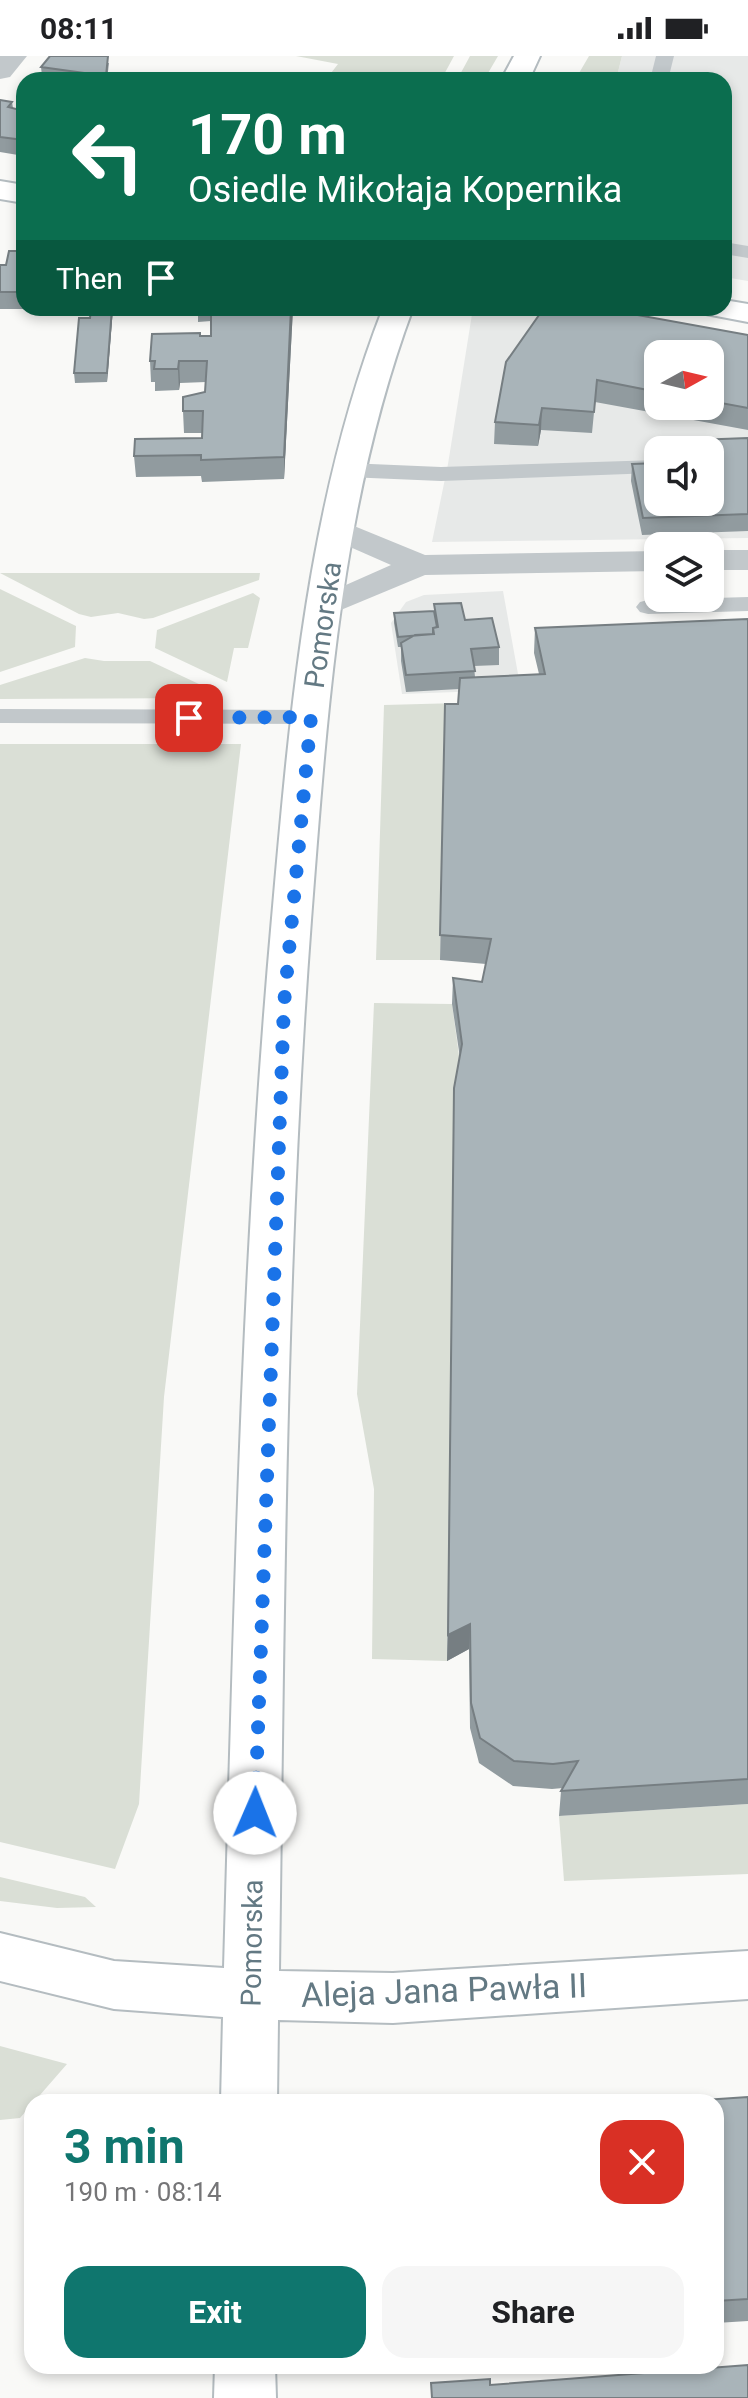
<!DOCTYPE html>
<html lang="en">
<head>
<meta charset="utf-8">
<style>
	:root { --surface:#fff; --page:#f6f6f6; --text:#202124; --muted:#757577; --accent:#0f766e }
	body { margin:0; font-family:Roboto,sans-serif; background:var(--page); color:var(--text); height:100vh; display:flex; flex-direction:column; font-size:30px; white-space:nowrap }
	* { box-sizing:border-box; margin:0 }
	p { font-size:26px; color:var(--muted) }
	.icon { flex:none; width:44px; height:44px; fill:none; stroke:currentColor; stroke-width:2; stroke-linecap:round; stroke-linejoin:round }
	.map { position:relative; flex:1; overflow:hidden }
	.side { position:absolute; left:24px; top:2038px; width:700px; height:280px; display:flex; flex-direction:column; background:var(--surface); border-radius:24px; box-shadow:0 4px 12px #0003 }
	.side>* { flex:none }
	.guide { position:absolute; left:16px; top:16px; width:716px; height:244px; border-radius:24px; box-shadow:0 4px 12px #0003; background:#0b6e4f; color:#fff; overflow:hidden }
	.needle { width:52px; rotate:82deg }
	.buttons { position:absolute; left:644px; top:284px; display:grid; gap:16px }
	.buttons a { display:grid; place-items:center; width:80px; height:80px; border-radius:16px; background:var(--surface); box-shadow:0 4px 12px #0003; font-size:40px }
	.pin { position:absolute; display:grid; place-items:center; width:68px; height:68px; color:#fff; margin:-34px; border-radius:16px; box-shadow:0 4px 12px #0006 }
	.me { position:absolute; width:88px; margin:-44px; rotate:1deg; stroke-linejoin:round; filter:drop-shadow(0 0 6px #0008) }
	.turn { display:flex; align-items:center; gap:28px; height:168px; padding:0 40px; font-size:36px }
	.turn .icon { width:104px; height:104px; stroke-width:2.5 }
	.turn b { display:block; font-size:56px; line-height:68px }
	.then { display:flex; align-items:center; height:76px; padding:0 40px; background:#0003; gap:16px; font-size:30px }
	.round { display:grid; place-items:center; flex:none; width:84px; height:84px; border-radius:24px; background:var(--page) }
	.head { display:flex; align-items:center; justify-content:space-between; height:136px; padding:0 40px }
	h1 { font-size:48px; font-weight:700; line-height:60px; color:var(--accent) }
	.button { display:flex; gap:16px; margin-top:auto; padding:16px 40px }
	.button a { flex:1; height:92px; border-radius:24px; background:var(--accent); color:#fff; font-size:32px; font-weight:700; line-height:92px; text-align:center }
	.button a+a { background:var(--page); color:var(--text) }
	.status { display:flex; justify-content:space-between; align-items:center; height:56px; padding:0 40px; background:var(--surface); direction:ltr }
	.status svg { height:22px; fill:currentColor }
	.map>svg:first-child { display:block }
	.built { fill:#e7e9e8; fill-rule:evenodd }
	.green { fill:#dadfd6 }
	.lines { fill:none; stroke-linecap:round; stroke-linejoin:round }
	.secondary-casing { stroke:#b4bcc0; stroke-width:4 }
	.lane { fill:#c2c8cb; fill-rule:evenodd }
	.street { fill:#c2c8cb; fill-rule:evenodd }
	.secondary { fill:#fff; fill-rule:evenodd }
	.wall { fill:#919b9f; fill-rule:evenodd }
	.shaded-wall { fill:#767e82 }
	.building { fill:#a9b4b9; stroke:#767e82; stroke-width:2 }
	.route { stroke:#1a73e8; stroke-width:14; stroke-dasharray:0 25.2 }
	.labels { text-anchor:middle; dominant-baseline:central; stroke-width:8; stroke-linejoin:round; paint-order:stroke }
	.street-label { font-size:28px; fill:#637983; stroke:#fff }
	.near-street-label { font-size:34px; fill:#637983; stroke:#fff }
</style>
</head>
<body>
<div class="status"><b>08:11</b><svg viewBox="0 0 49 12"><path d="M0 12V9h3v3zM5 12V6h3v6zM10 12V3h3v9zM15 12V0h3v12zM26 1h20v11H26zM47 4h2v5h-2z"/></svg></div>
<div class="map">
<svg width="748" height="2342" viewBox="0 0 748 2342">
	<rect width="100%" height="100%" fill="#f9f9f7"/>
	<!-- built -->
	<path class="built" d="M622,0H748V225L724,221V24H616Z
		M473,252H572L748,290V482L432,486L448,408ZM658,298H710V350H658ZM658,394H710V446H658Z
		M503,535L520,629L511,634L402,638L391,567L406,546L424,539Z"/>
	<!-- green -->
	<path class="green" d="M296,0H454L441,24H334L328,21L338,8Z
		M470,0H498L484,24H457Z
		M589,0H622L616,24H575Z
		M0,517H260L259,524L153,562L144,563L118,557L91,561L79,558Z
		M0,533L76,570L75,591L0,616Z
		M253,537L260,542L248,592H234L227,626L155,592L157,574Z
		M85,602L104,605H150L218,637L216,642L0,643V629Z
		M459,647L458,673L444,674L440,904H376L384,649Z
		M0,688H241L164,1341L139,1748L115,1813L0,1786Z
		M374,947L452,948L461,1014L454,1058L447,1605L372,1603L374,1433L357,1338Z
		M748,1748V1818L564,1825L559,1760Z
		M0,1821L85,1841L96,1851L57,1852L0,1845Z
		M0,1990L67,2008L20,2062L0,2064Z"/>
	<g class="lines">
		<defs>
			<path id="secondary" d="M514,0H540L529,24H501Z
				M0,125L24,129V147L0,143Z
				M724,244L748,248V266L706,258L702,252H724Z
				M383,252H413C340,448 327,657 311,864C285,1213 284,1565 279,1915L393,1917L748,1895V1943L393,1967L278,1964L277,2046H221L223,1961L114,1953L0,1925V1877L114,1905L224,1912C234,1563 241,1211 272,862C290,656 307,447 383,252Z
				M215,2310H275L276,2342H214Z"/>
		</defs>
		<!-- secondary casing -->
		<use href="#secondary" class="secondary-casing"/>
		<!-- lane -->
		<path class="lane" d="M656,0H674L668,24H650Z
			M724,186L748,190V202L724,198Z
			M658,404V416L654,417L441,425L347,421L336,414L347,407L441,411Z
			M748,541V555L648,558L640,556L636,551L640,546L648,544Z
			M0,653L311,654L320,656L323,661L320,666L311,668L0,667Z"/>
		<!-- street -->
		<path class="street" d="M0,0H27L10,21L0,23Z
			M337,463L425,499L658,495V515L425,519L324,561L312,558L307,551L312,544L391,509L325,480L320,473L325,466Z
			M710,494H748V514H710Z"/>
		<!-- secondary -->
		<use href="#secondary" class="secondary"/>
	</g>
	<!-- wall -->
	<path class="wall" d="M109,7L107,24H74L42,20L41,11Z
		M0,44L12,46L13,52L24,55V100L0,96Z
		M24,195V252L64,253H0V209H6Z
		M91,252H113L107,326L75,327L74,317L90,262Z
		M198,252H293L284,423L202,426L201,420L136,421L134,400L202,382L203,377H184L183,355L205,336L206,326L180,327L179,334L155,335V326H151L150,305L200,280H211V265L198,266Z
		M748,279V374L595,346L592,377L541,374L538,390L494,388L495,366L506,306ZM658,298H710V350H658Z
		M748,382V475L642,479L631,425L632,408L658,446L710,394H668L669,385Z
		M434,548L465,564L499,591V609L474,610L475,621L539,618L534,597L535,572L748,563V1748L559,1760L561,1735L563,1732L552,1733L513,1730L479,1707L470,1672L469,1593L447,1605L454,1058L460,1002L452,948L453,922L482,926L486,908L440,904L445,648H458L459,633L406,636L401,605V591H398L394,567V557L434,556Z
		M748,2041V2265L716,2267V2046Z"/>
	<!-- shaded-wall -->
	<path class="shaded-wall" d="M112,252H113L107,326V317Z
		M291,252H293L284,423V401Z
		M179,305L180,327L179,334L178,313Z
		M542,352L541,374L538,390L539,369Z
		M470,1568L469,1593L447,1605L448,1579Z"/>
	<!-- building -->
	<path class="building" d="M50,0H108L106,20L41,11Z
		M0,44L12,46L8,51L24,55V84L0,81Z
		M9,195H24V236H0V209H6Z
		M91,252H112L107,317H74L79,262H90Z
		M211,252H291L284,401L201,404V399L134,400L135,383L202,382L203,355H183V341L205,336L207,305H179L178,313H154L155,305H150L152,278L200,277V280H211Z
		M544,252H599L748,279V352L710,345V298H658V336L597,324L594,356L542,352L539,369L495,366L506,306Z
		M748,382V458L643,462L632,408L658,407V446H710V394H671L669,385Z
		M461,547L465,564L492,562L499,591L471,593L475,615L406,619L401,587L415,579L434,578L433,572L438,571L434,548Z
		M434,555L437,571L433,572V578L398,581L394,557Z
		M748,563V1723L561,1735L578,1705L553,1708L514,1705L480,1682L471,1647L470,1568L448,1579L454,1032L462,988L453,922L482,926L491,883L440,879L445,648H458L460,622L545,618L535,572Z
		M748,2041V2243L716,2245V2046H674Z
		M748,2309V2342H432L431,2327L490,2323V2329Z"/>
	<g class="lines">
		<!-- route -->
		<path class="route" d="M189,662L311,661L284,948L255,1757"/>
	</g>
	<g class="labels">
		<!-- street labels -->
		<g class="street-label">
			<text transform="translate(323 569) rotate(-82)">Pomorska</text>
			<text transform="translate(252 1887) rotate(-89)">Pomorska</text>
		</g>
		<!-- near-street labels -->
		<g class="near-street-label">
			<text transform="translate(444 1934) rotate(-2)">Aleja Jana Pawła II</text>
		</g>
	</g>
</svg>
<div class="buttons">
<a><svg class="needle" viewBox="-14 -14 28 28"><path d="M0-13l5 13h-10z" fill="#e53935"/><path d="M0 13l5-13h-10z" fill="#757577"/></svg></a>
<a><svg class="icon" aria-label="sound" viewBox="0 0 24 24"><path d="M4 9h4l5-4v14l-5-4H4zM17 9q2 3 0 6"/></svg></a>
<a><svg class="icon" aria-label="layers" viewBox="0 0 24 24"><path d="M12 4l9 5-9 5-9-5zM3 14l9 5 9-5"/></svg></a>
</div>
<div class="pin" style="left:189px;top:662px;background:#d93025"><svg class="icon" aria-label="arrive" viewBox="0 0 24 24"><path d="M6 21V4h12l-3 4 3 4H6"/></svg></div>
<svg class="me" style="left:255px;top:1757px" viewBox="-20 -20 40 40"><circle r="19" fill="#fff"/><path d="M0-13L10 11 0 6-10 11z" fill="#1a73e8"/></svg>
<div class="guide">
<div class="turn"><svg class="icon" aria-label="left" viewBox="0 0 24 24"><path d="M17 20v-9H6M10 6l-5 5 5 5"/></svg><div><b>170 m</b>Osiedle Mikołaja Kopernika</div></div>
<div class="then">Then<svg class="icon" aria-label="arrive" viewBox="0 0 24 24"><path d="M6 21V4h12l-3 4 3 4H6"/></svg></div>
</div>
<section class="side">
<div class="head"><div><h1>3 min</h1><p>190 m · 08:14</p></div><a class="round" style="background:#d93025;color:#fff"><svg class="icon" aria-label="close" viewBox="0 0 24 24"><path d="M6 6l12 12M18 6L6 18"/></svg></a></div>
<div class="button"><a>Exit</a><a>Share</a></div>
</section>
</div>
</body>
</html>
